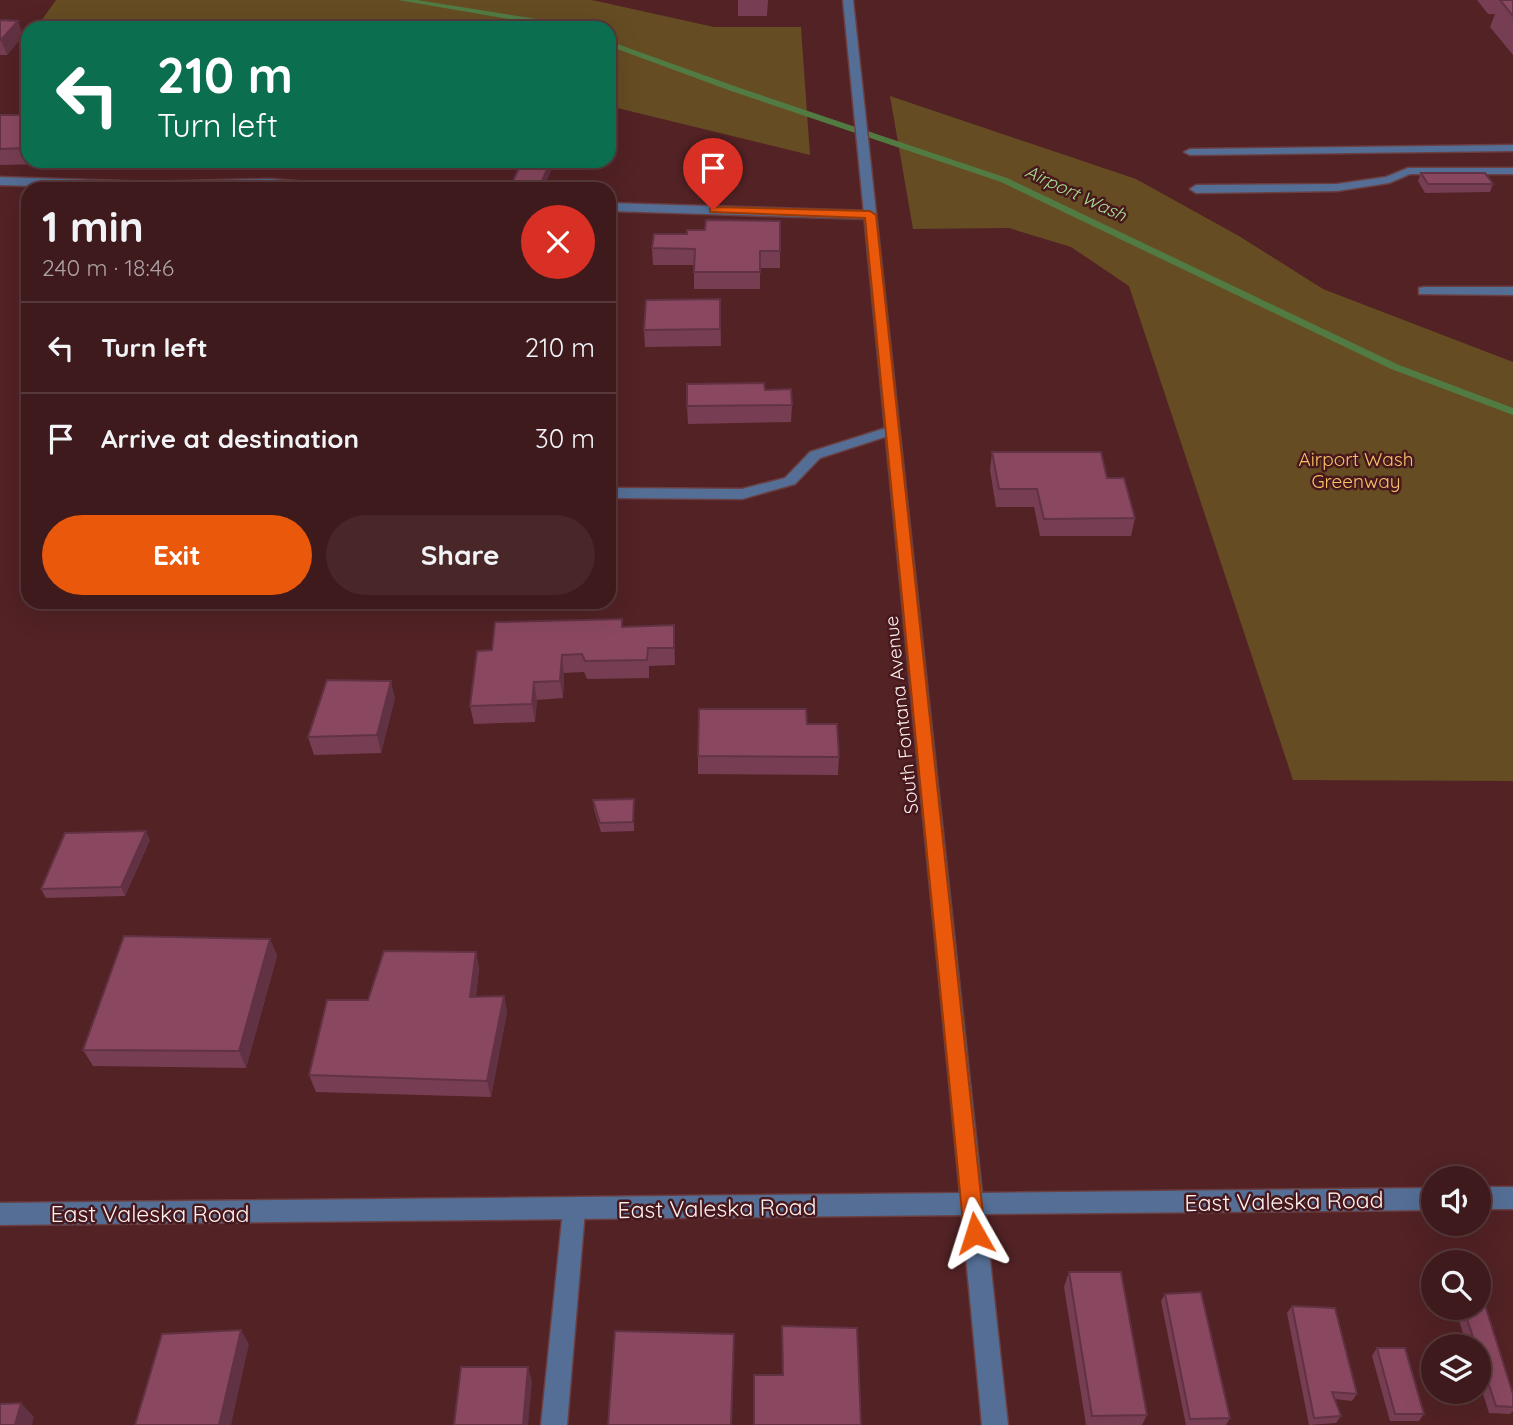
<!DOCTYPE html>
<html lang="en">
<head>
<meta charset="utf-8">
<style>
	:root { --surface:#3e1a1c; --page:#492729; --text:#f1f3f6; --muted:#ada1a3; --line:#57383b; --accent:#ea580c }
	body { margin:0; font-family:Quicksand,sans-serif; background:var(--page); color:var(--text); height:100vh; display:flex; flex-direction:column; font-size:26px; white-space:nowrap }
	* { box-sizing:border-box; margin:0 }
	p { font-size:23px; color:var(--muted) }
	.icon { flex:none; width:38px; height:38px; fill:none; stroke:currentColor; stroke-width:2; stroke-linecap:round; stroke-linejoin:round }
	.map { position:relative; flex:1; overflow:hidden }
	.details { position:absolute; left:21px; top:182px; width:595px; height:427px; display:flex; flex-direction:column; background:var(--surface); border-radius:21px; box-shadow:0 7px 28px #0002,0 0 0 2px var(--line) }
	.details>* { flex:none }
	.top-card { position:absolute; left:21px; top:21px; width:595px; height:147px; border-radius:21px; box-shadow:0 7px 28px #0002,0 0 0 2px var(--line); background:#0b6e4f; color:#fff; overflow:hidden }
	.controls { position:absolute; left:1421px; top:1166px; display:grid; gap:14px }
	.controls a { display:grid; place-items:center; width:70px; height:70px; border-radius:50%; background:var(--surface); box-shadow:0 7px 28px #0002,0 0 0 2px var(--line); font-size:35px }
	.pin { position:absolute; display:grid; place-items:center; width:60px; height:60px; color:#fff; margin:-72px -30px; border-radius:50% 50% 50% 0; rotate:-45deg; box-shadow:0 0 7px #0007 }
	.pin .icon { rotate:45deg }
	.me { position:absolute; width:77px; margin:-38px; rotate:354deg; stroke-linejoin:round; filter:drop-shadow(0 0 5px #0008) }
	.turn { display:flex; align-items:center; gap:24px; height:147px; padding:0 21px; font-size:32px }
	.turn .icon { width:91px; height:91px; stroke-width:2.5 }
	.turn b { display:block; font-size:49px; line-height:60px }
	.round { display:grid; place-items:center; flex:none; width:74px; height:74px; border-radius:37px; background:var(--page) }
	.headline { display:flex; align-items:center; justify-content:space-between; height:119px; padding:0 21px }
	h1 { font-size:42px; font-weight:700; line-height:52px }
	.action { display:flex; gap:14px; margin-top:auto; padding:14px 21px }
	.action a { flex:1; height:80px; border-radius:42px; background:var(--accent); color:#fff; font-size:28px; font-weight:700; line-height:80px; text-align:center }
	.action a+a { background:var(--page); color:var(--text) }
	ul { padding:0; list-style:none }
	li { display:flex; align-items:center; gap:21px; height:91px; padding:0 21px; border-top:2px solid var(--line) }
	li div { flex:1 }
	li b { display:block; font-size:26px }
	li em { font-style:normal }
	.map>svg:first-child { display:block }
	.green { fill:#654c23 }
	.lines { fill:none; stroke-linecap:round; stroke-linejoin:round }
	.stream { fill:#527b44; fill-rule:evenodd }
	.lane-casing { stroke:#6a3f42; stroke-width:3 }
	.street-casing { stroke:#6a3f42; stroke-width:3 }
	.lane { fill:#546e95; fill-rule:evenodd }
	.street { fill:#546e95; fill-rule:evenodd }
	.wall { fill:#773e53 }
	.shaded-wall { fill:#613243 }
	.building { fill:#8a4860; stroke:#613243; stroke-width:2 }
	.route { fill:#ea580c; stroke:#983908; stroke-width:2 }
	.labels { text-anchor:middle; dominant-baseline:central; stroke-width:5; stroke-linejoin:round; paint-order:stroke }
	.far-water-label { font-size:18px; font-style:italic; fill:#a6e292; stroke:#47181c }
	.park-label { font-size:19px; fill:#f9c269; stroke:#47181c }
	.street-label { font-size:19px; fill:#fef1f1; stroke:#47181c }
	.near-street-label { font-size:23px; fill:#fef1f1; stroke:#47181c }
</style>
</head>
<body>
<div class="map">
<svg width="1513" height="1425" viewBox="0 0 1513 1425">
	<rect width="100%" height="100%" fill="#522225"/>
	<!-- green -->
	<path class="green" d="M56,0H592L714,27H801L810,155L609,106V28H36Z
		M890,96L1136,179L1239,236L1323,289L1513,362V781L1293,780L1129,286L1071,247L1009,228L913,229Z"/>
	<g class="lines">
		<!-- stream -->
		<path class="stream" d="M398,0H417L556,22L572,28H560Z
			M609,41L737,87L1007,178L1399,365L1513,408V415L1391,369L1001,182L731,91L609,46Z"/>
		<defs>
			<path id="lane" d="M1513,145V151L1190,155L1184,152L1190,149Z
				M1408,168H1513V174H1410L1389,183L1337,191L1196,193L1190,189L1196,185L1337,184L1386,177Z
				M0,177L150,182L269,179L346,185L352,189L269,187L134,189L0,185Z
				M609,203L870,211L876,215L870,219L609,211Z
				M1424,287H1513V295L1419,294V288Z
				M892,426L897,427L899,430L897,433L820,458L795,484L742,499L609,498V488L742,489L785,478L810,452Z
				M574,1199L582,1202L585,1210L567,1425H541L563,1210L566,1202Z"/>
			<path id="street" d="M843,0H853L982,1193L1433,1188V1210L985,1214L1008,1425H982L962,1215L0,1225V1203L960,1193Z
				M1479,1187H1513V1209H1479Z"/>
		</defs>
		<!-- lane casing -->
		<use href="#lane" class="lane-casing"/>
		<!-- street casing -->
		<use href="#street" class="street-casing"/>
		<!-- lane -->
		<use href="#lane" class="lane"/>
		<!-- street -->
		<use href="#street" class="street"/>
	</g>
	<!-- wall -->
	<path class="wall" d="M738,0H768L767,16H738Z
		M1477,0H1513V55L1490,27L1495,14H1488Z
		M0,20L23,36L7,55H0Z
		M0,115H28V161H46L44,164L0,165Z
		M522,161H555L543,189H513L512,183Z
		M1421,173L1493,184L1490,192L1425,193L1418,181Z
		M780,221V268H760V289H694V265H653L652,248L687,234L705,230Z
		M720,299L721,346L645,347L644,330Z
		M765,390L792,405L791,422L688,424L687,406Z
		M992,452L1107,478L1135,518L1131,536H1040L1034,507H996L990,470Z
		M623,627L675,643V665L649,666V678L587,679L584,672L564,673L563,698L537,700L535,722L474,724L470,706L492,650Z
		M395,698L381,753L314,755L308,737Z
		M807,724L839,757L838,775L698,774V756Z
		M634,799V831L601,832L594,809L593,800Z
		M150,840L125,896L46,898L41,889Z
		M270,939L277,956L246,1068L93,1066L83,1050Z
		M476,952L479,969L476,997L504,996L507,1012L491,1097L316,1092L309,1075L368,1000Z
		M1069,1272L1147,1415L1142,1425H1086L1064,1287Z
		M1165,1294L1230,1418L1226,1425H1186L1161,1301Z
		M1292,1306L1357,1394L1352,1401L1335,1399L1341,1416L1336,1423L1309,1425L1287,1313Z
		M1462,1307H1479L1513,1394V1411L1510,1414L1489,1413L1479,1381V1346H1467L1457,1314Z
		M1377,1348L1424,1414L1419,1421H1390L1372,1356Z"/>
	<!-- shaded-wall -->
	<path class="shaded-wall" d="M18,21L23,36L7,55L1,40Z
		M551,161H555L543,189H541L540,185Z
		M674,625L675,643V665L674,648Z
		M562,655L564,673L563,698L560,681Z
		M391,681L395,698L381,753L377,735Z
		M534,682L537,700L535,722L532,704Z
		M146,831L150,840L125,896L121,887Z
		M270,939L277,956L246,1068L239,1051Z
		M476,952L479,969L474,1014L470,997Z
		M504,996L507,1012L491,1097L487,1081Z
		M241,1330L249,1344L231,1425H219Z
		M734,1334L732,1425H731Z
		M528,1367L532,1381L528,1425H523Z
		M21,1403L34,1417L32,1425H15Z"/>
	<!-- building -->
	<path class="building" d="M1500,0H1513V16Z
		M0,20L18,21L1,40H0Z
		M0,115H28V148L0,149Z
		M522,161H551L540,185L512,183Z
		M1421,173H1485L1493,184H1428Z
		M706,220L780,221V251H760V272H694L695,249L652,248L654,234H687V230H705Z
		M720,299V329L644,330L646,300Z
		M764,383L765,390L791,389L792,405L687,406V384Z
		M992,452H1101L1107,478H1124L1135,518L1044,519L1037,489H999Z
		M622,619V627L674,625V648H648L647,660L585,661L582,654L562,655L560,681L534,682L532,704L470,706L477,651L492,650L495,622Z
		M327,680L391,681L377,735L308,737Z
		M699,709H806L807,724H837L839,757L698,756Z
		M634,799L633,822L600,823L593,800Z
		M146,831L121,887L41,889L65,833Z
		M124,936L270,939L239,1051L83,1050Z
		M384,951L476,952L470,997L504,996L487,1081L309,1075L327,1000H368Z
		M1069,1272H1121L1147,1415L1092,1416Z
		M1201,1292L1230,1418L1190,1419L1165,1294Z
		M1479,1305H1485L1513,1394V1407L1496,1406L1479,1355V1346H1476L1463,1307H1479Z
		M1292,1306L1335,1308L1357,1394L1332,1392L1341,1416L1314,1418Z
		M782,1326L857,1328L861,1425H754V1375H783Z
		M241,1330L219,1425H135L162,1334Z
		M615,1331L734,1334L731,1425H608Z
		M1377,1348H1405L1424,1414H1395Z
		M461,1367H528L523,1425H454Z
		M21,1403L15,1425H0V1404Z"/>
	<!-- route -->
	<path class="route" d="M713,207L870,211L876,215L985,1233L982,1240L975,1243L967,1240L964,1233L865,218L710,212V208Z"/>
	<g class="labels">
		<!-- far-water labels -->
		<g class="far-water-label">
			<text transform="translate(1076 193) rotate(25)">Airport Wash</text>
		</g>
		<!-- park labels -->
		<g class="park-label">
			<text x="1356" y="459">Airport Wash<tspan x="1356" dy="22">Greenway</tspan></text>
		</g>
		<!-- street labels -->
		<g class="street-label">
			<text transform="translate(901 715) rotate(-96)">South Fontana Avenue</text>
		</g>
		<!-- near-street labels -->
		<g class="near-street-label">
			<text transform="translate(1284 1201) rotate(-1)">East Valeska Road</text>
			<text transform="translate(717 1208) rotate(-1)">East Valeska Road</text>
			<text x="150" y="1213">East Valeska Road</text>
		</g>
	</g>
</svg>
<div class="controls">
<a><svg class="icon" aria-label="sound" viewBox="0 0 24 24"><path d="M4 9h4l5-4v14l-5-4H4zM17 9q2 3 0 6"/></svg></a>
<a><svg class="icon" aria-label="search" viewBox="0 0 24 24"><circle cx="10" cy="10" r="6"/><path d="M15 15l6 6"/></svg></a>
<a><svg class="icon" aria-label="layers" viewBox="0 0 24 24"><path d="M12 4l9 5-9 5-9-5zM3 14l9 5 9-5"/></svg></a>
</div>
<div class="pin" style="left:713px;top:210px;background:#d93025"><svg class="icon" aria-label="arrive" viewBox="0 0 24 24"><path d="M6 21V4h12l-3 4 3 4H6"/></svg></div>
<svg class="me" style="left:975px;top:1233px" viewBox="-20 -20 40 40"><path d="M0-17L14 15 0 8-14 15z" fill="#ea580c" stroke="#fff" stroke-width="4"/></svg>
<div class="top-card">
<div class="turn"><svg class="icon" aria-label="left" viewBox="0 0 24 24"><path d="M17 20v-9H6M10 6l-5 5 5 5"/></svg><div><b>210 m</b>Turn left</div></div>
</div>
<section class="details">
<div class="headline"><div><h1>1 min</h1><p>240 m · 18:46</p></div><a class="round" style="background:#d93025;color:#fff"><svg class="icon" aria-label="close" viewBox="0 0 24 24"><path d="M6 6l12 12M18 6L6 18"/></svg></a></div>
<ul>
<li><svg class="icon" aria-label="left" viewBox="0 0 24 24"><path d="M17 20v-9H6M10 6l-5 5 5 5"/></svg><div><b>Turn left</b></div><em>210 m</em></li>
<li><svg class="icon" aria-label="arrive" viewBox="0 0 24 24"><path d="M6 21V4h12l-3 4 3 4H6"/></svg><div><b>Arrive at destination</b></div><em>30 m</em></li>
</ul>
<div class="action"><a>Exit</a><a>Share</a></div>
</section>
</div>
</body>
</html>
